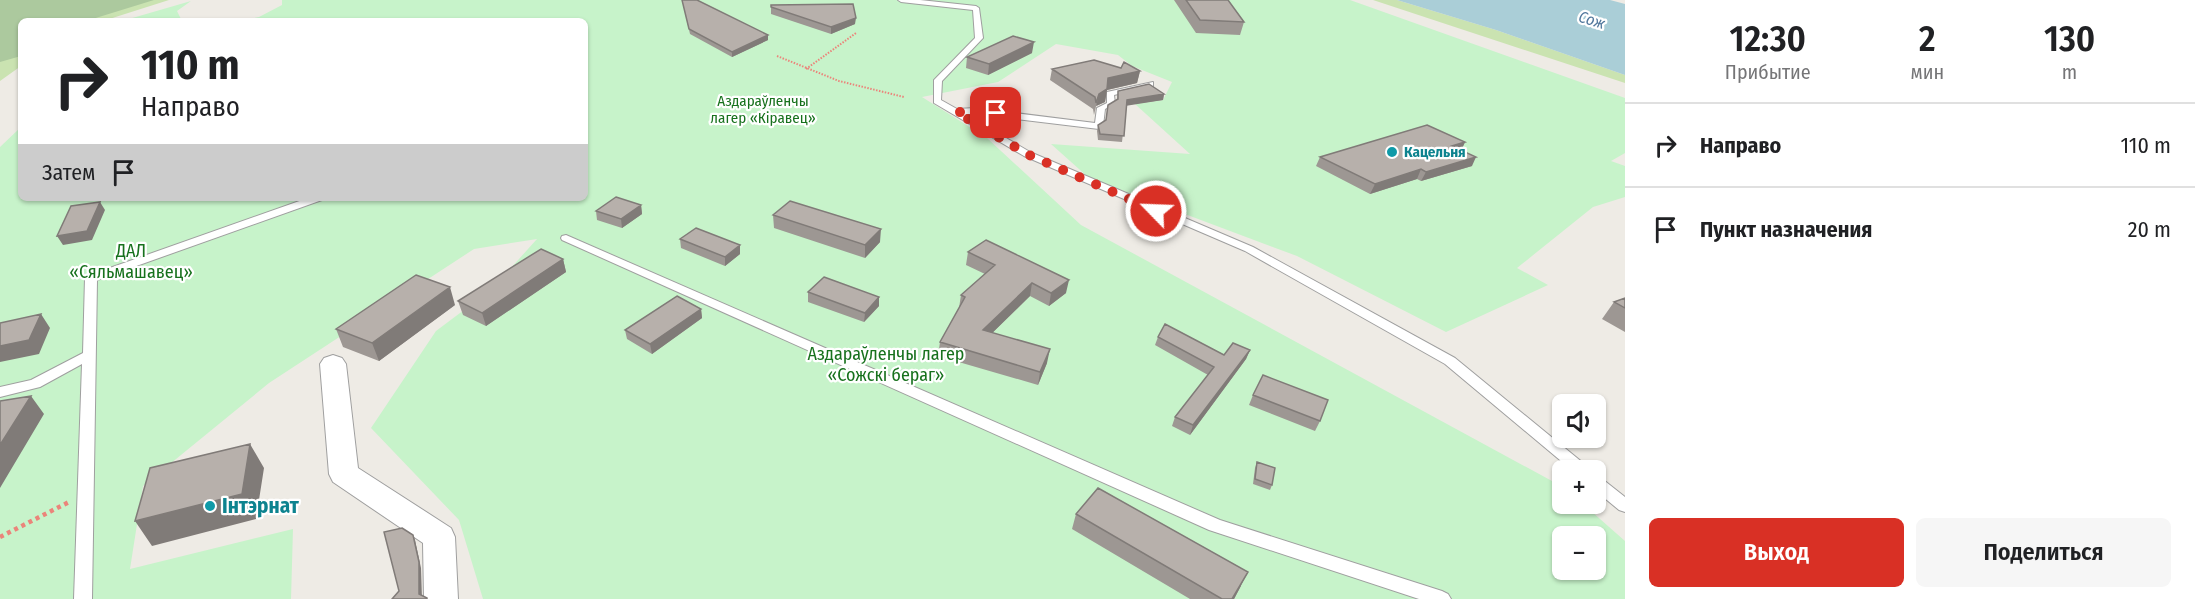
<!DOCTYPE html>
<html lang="ru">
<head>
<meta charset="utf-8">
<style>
	:root { --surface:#fff; --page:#f6f6f6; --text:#202124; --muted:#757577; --line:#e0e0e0; --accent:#d93025 }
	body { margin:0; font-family:"Fira Sans Condensed",sans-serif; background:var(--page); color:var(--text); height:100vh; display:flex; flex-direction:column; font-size:22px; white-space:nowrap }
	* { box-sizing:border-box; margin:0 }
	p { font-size:20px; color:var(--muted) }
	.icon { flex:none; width:33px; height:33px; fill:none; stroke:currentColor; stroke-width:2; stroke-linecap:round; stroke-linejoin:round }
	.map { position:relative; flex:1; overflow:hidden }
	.panel { display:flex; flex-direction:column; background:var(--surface); width:570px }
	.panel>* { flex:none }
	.banner { position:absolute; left:18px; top:18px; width:570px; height:183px; border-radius:9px; box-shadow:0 2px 4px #0004; background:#fff; color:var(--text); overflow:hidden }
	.controls { position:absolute; left:1552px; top:394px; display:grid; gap:12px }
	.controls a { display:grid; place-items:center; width:54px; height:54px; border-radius:9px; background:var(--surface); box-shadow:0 2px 4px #0004; font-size:30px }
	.pin { position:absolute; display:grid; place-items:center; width:51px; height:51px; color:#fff; margin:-26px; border-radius:12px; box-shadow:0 3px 9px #0006 }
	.me { position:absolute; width:66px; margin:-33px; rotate:294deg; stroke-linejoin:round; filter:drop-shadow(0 0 4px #0008) }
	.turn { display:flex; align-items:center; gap:21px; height:126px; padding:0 24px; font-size:27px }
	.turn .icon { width:78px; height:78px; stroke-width:2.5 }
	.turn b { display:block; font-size:42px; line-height:51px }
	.then { display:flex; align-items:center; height:57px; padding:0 24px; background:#0003; gap:12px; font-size:22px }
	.eta { display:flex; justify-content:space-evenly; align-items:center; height:102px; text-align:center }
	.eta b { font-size:36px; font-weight:600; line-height:42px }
	.primary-button { display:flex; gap:12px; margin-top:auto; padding:12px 24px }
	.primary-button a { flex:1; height:69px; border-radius:9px; background:var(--accent); color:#fff; font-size:24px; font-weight:600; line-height:69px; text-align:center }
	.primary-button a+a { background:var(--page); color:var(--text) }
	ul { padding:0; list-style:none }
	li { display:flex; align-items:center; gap:18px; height:84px; padding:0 24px; border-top:2px solid var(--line) }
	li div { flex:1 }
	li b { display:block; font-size:22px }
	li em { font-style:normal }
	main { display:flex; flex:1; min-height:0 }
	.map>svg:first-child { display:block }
	.grass { fill:#cae3b1 }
	.forest { fill:#acc99e }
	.park { fill:#c7f3ca; fill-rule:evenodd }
	.water { fill:#aaced7 }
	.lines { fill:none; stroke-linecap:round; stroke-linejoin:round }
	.lane-casing { stroke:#9f9f9f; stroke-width:2 }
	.street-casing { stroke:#9f9f9f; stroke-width:2 }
	.path-far1 { stroke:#eb847a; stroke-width:2; stroke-dasharray:1.5 1.5; stroke-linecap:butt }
	.path { stroke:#eb847a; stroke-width:4.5; stroke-dasharray:4 4; stroke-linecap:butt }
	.lane { fill:#fff; fill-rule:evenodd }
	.street { fill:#fff; fill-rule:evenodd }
	.wall { fill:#9d9793 }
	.shaded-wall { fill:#807b78 }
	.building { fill:#b7b0ab; stroke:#807b78; stroke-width:1.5 }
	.route { stroke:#d93025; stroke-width:10; stroke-dasharray:0 18 }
	.culture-dot { fill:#0f9aa8; stroke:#fff; stroke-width:2 }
	.labels { text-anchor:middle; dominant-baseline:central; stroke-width:4.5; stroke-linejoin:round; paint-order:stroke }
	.far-park-label { font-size:15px; fill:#17711d; stroke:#fff }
	.far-culture-label { font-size:15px; font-weight:bold; fill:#0d838f; stroke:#fff; text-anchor:start }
	.far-water-label { font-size:16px; font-style:italic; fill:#52789d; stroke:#fff }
	.park-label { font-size:18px; fill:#17711d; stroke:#fff }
	.near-culture-label { font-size:21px; font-weight:bold; fill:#0d838f; stroke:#fff; text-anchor:start }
</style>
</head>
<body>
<main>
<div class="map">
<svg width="1625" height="599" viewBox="0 0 1625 599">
	<rect width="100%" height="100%" fill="#eeebe5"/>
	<!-- grass -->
	<path class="grass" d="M0,0H169L103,21H21V66L0,81Z
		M1373,0H1397L1496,30L1625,75V83Z"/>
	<!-- forest -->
	<path class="forest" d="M0,0H154L86,21H21V56L0,62Z"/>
	<!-- park -->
	<path class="park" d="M282,0H1350L1625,98V153L1611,161L1625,166V197L1593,207L1517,268L1548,285L1446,332L1297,256L1089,178L1051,144L1190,154L1135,104L1163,100L1172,82L1132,66L1118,55L1056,44L998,82L922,97L987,138L1081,225L1563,487V504H1583L1625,541V599H483L459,520L371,428L436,331L492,289L537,239L474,249L269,383L143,486L130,569L293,529L291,599H0V147L21,127V198H585V21H240L259,17L282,5ZM1563,537H1596V570H1563Z
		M191,1L177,11L182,21H122Z"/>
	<!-- water -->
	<path class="water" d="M1397,0H1610L1625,4V75L1496,30Z"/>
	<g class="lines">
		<defs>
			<path id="lane" d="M898,0H920L976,6L979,8L983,38L942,81L941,100L957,109L975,108L1095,123L1097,108L1107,103V92L1153,82V86L1114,95L1115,104L1105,109L1103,126L1099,129L975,114H965L1030,152L1253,247L1455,358L1588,467L1591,471H1573L1445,364L1245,251L1024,156L934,103V80L975,38L973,10L901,2Z
				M308,198H323L322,200L97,280L92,599H74L82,364L40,387L0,397V387L31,380L83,353L85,278L87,276Z
				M566,235L1220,520L1442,591L1448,594L1451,599H1419L1209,530L562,240L561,238L562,236Z
				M1596,476L1601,478L1625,497V512L1619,510L1596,491Z"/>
			<path id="street" d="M333,355L342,358L346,364L358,468L451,528L455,537L458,599H424L423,543L333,482L329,474L320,364L324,358Z"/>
		</defs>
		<!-- lane casing -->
		<use href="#lane" class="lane-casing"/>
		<!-- street casing -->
		<use href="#street" class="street-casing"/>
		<!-- path-far1 -->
		<path class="path-far1" d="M777,56L839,81L904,97
			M806,69L856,33"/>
		<!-- path -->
		<path class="path" d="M0,537L69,502"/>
		<!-- lane -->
		<use href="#lane" class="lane"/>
		<!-- street -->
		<use href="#street" class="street"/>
	</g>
	<!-- wall -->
	<path class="wall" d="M682,0L768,40L732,57L690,34Z
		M1174,0H1228L1244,22L1240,35L1196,33Z
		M771,7L855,24L831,34L771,14Z
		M1032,53L988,75L966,68L967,57Z
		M1121,68L1140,71L1137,83L1107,90L1105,102L1096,106L1094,115L1093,109L1050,80L1052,69Z
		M1118,91L1164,94L1163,100L1126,105L1122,142L1098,140L1097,131L1098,125L1106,121L1108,105L1117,100Z
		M1465,142L1461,150L1472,166L1421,181L1417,179L1370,194L1316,166L1320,157Z
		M641,205L642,214L622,228L597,220L596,211Z
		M773,215L880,242L865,258L774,228Z
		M680,239L740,254L725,266L681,248Z
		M968,252L1066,293L1049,306L1030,296L992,333L1047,363L1038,385L938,356L940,342L959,308L961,295L985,274L966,265Z
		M563,259L566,272L486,326L463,315L458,301Z
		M808,292L879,306L864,322L808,302Z
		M1625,298V332L1602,319L1614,302Z
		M455,305L379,361L343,347L336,329Z
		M701,309L702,318L652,354L627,339L625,330Z
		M1158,337L1224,355L1250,350L1246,359L1190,435L1172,426L1175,417L1208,375L1155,345Z
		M1253,395L1320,421L1315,431L1249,405Z
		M1257,462L1272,485L1270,490L1253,484L1255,468Z
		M1076,514L1241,586L1234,599H1190L1072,529Z"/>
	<!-- shaded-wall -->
	<path class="shaded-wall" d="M856,18L855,24L831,34V27Z
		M768,35V40L732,57V52Z
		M1034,42L1032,53L988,75L989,64Z
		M1140,71L1137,83L1107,90L1105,102L1096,106L1094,115L1099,94L1108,78Z
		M1164,94L1163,100L1125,106L1127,100Z
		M1465,142L1461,151L1452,146Z
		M1476,157L1472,166L1421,181L1426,172Z
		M1421,169L1417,179L1370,194L1375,184Z
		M100,202L105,210L92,240L63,245L57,236Z
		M641,205L642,214L622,228L621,219Z
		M881,229L880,242L865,258V245Z
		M740,245V254L725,266V257Z
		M563,259L566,272L486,326L482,313Z
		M1069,280L1066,293L1049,306L1051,293Z
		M1032,283L1030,296L981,344L983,330Z
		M450,287L455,305L379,361L372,343Z
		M879,297V306L864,322L865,313Z
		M701,309L702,318L652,354L650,344Z
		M41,314L50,328L39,354L0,362V346Z
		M1050,349L1047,363L1038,385L1040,372Z
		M1250,350L1246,359L1190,435L1193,425Z
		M31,396L44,414L0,488V445Z
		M250,444L264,468L256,519L152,546L135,521Z
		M413,535L415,540L421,568L422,599L419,594Z
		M1248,572L1234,599H1232Z"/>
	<!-- building -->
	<path class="building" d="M682,0H697L768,35L732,52L689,29Z
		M1186,0H1228L1244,22L1200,20Z
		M853,4L856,18L831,27L771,7V5Z
		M1013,36L1034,42L989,64L967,57Z
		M1094,60L1121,68L1124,62L1140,71L1108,78L1107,89L1099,94L1096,103L1095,97L1052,69Z
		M1149,84L1164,94L1127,100L1124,136L1100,134L1098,125L1106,120L1108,105L1118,99V91Z
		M1427,125L1465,142L1452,146L1476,157L1426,172L1421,169L1375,184L1320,157Z
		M616,197L641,205L621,219L596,211Z
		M790,201L881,229L865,245L773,215Z
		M100,202L87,231L57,236L71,206Z
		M696,228L740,245L725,257L680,239Z
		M986,240L1069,280L1051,293L1032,283L983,330L1050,349L1040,372L940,342L965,297L961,295L995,265L968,252Z
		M541,249L563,259L482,313L458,301Z
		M416,275L450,287L372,343L336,329Z
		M824,277L879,297L865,313L808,292Z
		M677,296L701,309L650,344L625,330Z
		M1625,298V308L1614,302Z
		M41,314L29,340L0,346V323Z
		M1165,324L1224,355L1233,343L1250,350L1193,425L1175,417L1214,367L1158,337Z
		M1263,375L1328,400L1320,421L1253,395Z
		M31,396L0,445V401Z
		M250,444L242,494L135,521L150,468Z
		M1257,462L1275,468L1272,485L1255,479Z
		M1098,488L1248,572L1232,599H1222L1076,514Z
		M402,528L413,535L419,562V594L427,598V599H392L399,591L384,532Z"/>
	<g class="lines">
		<!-- route -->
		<path class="route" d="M996,113L956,112L1027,154L1156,211"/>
	</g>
	<!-- markers -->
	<g class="culture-dot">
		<circle cx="1392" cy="152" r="6"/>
		<circle cx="210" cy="506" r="6"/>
	</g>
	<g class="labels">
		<!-- far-park labels -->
		<g class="far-park-label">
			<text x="763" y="101">Аздараўленчы<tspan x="763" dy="17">лагер «Кіравец»</tspan></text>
		</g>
		<!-- far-culture labels -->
		<g class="far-culture-label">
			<text x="1404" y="152">Кацельня</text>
		</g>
		<!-- far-water labels -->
		<g class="far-water-label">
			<text transform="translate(1592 20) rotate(17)">Сож</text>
		</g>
		<!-- park labels -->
		<g class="park-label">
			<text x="131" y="251">ДАЛ<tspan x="131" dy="21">«Сяльмашавец»</tspan></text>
			<text x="886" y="354">Аздараўленчы лагер<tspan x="886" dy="21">«Сожскі бераг»</tspan></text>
		</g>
		<!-- near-culture labels -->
		<g class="near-culture-label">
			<text x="222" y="506">Інтэрнат</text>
		</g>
	</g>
</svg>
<div class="controls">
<a><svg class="icon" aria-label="sound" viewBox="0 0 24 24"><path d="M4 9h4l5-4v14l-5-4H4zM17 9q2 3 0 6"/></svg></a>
<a>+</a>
<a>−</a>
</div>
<div class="pin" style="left:996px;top:113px;background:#d93025"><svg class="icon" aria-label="arrive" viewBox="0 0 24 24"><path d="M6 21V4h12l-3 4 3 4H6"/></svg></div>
<svg class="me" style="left:1156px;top:211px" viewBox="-20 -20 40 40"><circle r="17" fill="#d93025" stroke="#fff" stroke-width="3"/><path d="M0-11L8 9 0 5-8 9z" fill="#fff"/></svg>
<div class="banner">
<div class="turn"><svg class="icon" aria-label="right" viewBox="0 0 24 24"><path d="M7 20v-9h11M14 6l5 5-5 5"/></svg><div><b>110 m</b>Направо</div></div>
<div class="then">Затем<svg class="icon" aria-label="arrive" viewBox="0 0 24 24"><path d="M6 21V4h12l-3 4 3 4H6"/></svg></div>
</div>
</div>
<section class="panel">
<div class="eta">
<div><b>12:30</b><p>Прибытие</p></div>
<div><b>2</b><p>мин</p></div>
<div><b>130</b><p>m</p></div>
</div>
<ul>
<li><svg class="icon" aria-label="right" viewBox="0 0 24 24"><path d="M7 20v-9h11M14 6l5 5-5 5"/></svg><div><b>Направо</b></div><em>110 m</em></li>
<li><svg class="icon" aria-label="arrive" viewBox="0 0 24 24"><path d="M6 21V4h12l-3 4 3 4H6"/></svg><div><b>Пункт назначения</b></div><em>20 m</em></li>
</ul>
<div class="primary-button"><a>Выход</a><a>Поделиться</a></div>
</section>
</main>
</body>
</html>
